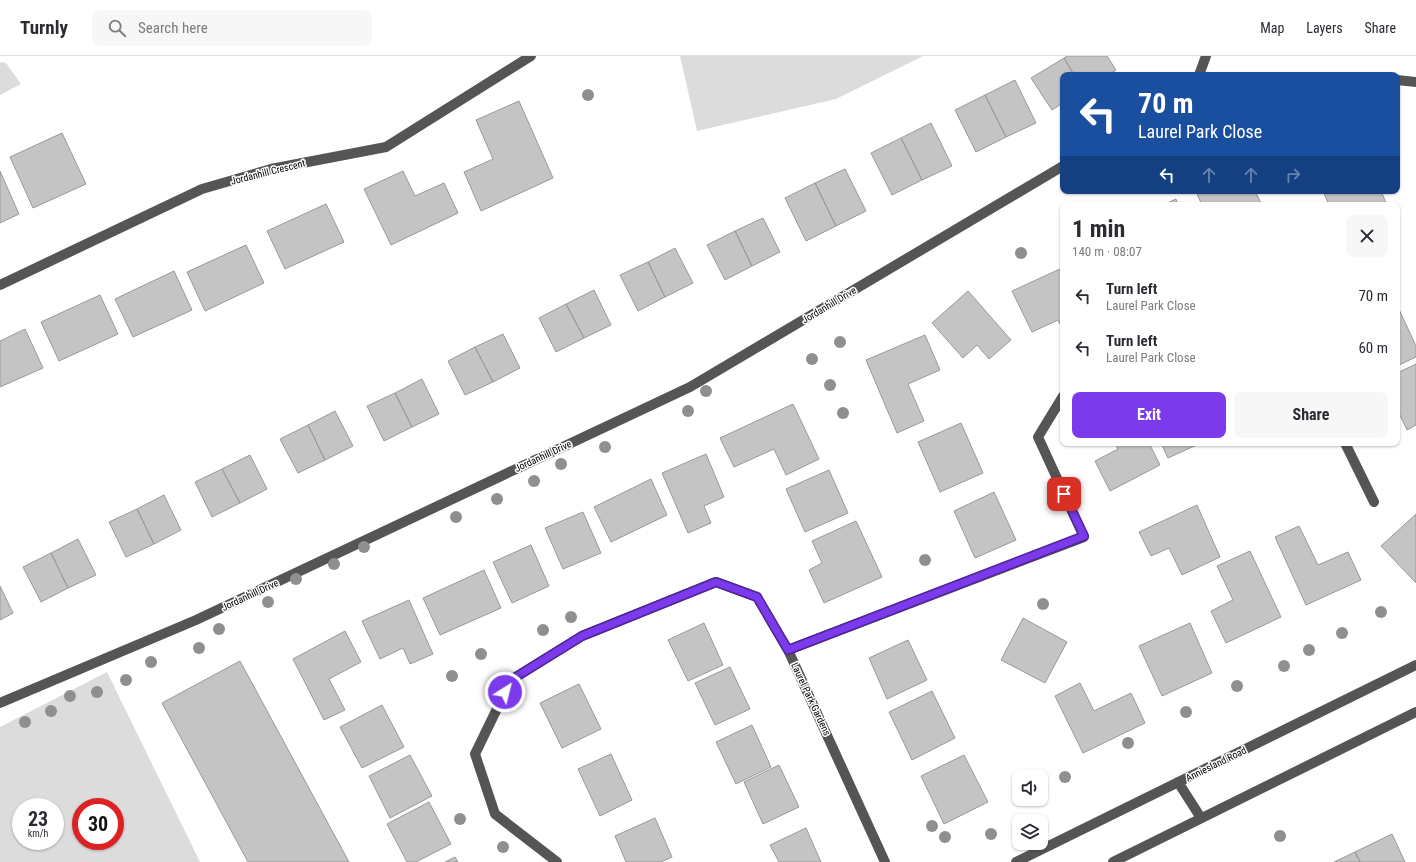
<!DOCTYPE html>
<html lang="en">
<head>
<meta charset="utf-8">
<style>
	:root { --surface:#fff; --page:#f7f7f7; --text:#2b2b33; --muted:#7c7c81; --line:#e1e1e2; --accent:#7c3aed }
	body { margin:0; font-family:"Roboto Condensed",sans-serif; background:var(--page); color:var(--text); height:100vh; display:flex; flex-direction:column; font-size:15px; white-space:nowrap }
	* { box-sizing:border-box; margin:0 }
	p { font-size:13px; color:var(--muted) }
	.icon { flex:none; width:22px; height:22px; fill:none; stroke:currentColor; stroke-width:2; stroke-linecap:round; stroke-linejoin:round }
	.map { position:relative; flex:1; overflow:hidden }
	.details { position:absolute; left:1060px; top:146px; width:340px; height:244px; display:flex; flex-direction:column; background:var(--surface); border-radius:8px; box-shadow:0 1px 3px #0004 }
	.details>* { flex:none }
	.banner { position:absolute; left:1060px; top:16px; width:340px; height:122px; border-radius:8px; box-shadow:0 1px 3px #0004; background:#1a4fa0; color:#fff; overflow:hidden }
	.fabs { position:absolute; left:1012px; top:714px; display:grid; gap:8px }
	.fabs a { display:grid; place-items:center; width:36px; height:36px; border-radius:8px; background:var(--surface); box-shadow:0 1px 3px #0004; font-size:20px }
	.speed { position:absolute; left:12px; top:742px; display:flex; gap:8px; font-size:20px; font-weight:700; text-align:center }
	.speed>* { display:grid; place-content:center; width:52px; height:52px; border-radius:50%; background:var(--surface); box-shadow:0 1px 3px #0004; line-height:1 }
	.speed small { font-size:10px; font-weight:400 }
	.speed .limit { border:6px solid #d22; background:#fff; color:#111 }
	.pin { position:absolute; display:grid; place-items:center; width:34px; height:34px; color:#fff; margin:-17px; border-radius:8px; box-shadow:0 2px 6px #0006 }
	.me { position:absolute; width:44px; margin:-22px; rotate:36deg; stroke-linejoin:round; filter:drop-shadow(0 0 3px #0008) }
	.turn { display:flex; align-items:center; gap:14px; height:84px; padding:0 12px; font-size:18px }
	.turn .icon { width:52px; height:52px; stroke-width:2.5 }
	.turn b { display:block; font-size:28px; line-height:34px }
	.lanes { display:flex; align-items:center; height:38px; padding:0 12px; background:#0003; justify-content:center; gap:20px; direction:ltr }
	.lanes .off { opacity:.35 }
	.round { display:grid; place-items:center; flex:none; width:42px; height:42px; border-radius:8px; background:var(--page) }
	.overview { display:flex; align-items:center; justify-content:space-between; height:68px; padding:0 12px }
	h1 { font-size:24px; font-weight:700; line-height:30px }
	.button { display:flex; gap:8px; margin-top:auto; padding:8px 12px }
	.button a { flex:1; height:46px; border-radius:8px; background:var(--accent); color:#fff; font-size:16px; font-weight:700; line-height:46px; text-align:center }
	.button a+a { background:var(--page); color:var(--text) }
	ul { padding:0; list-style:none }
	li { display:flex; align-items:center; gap:12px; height:52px; padding:0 12px }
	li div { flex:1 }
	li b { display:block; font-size:15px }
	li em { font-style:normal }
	header { display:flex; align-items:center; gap:24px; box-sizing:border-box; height:56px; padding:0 20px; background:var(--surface); border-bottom:1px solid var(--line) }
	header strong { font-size:19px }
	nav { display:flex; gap:22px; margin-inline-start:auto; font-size:14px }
	.search { width:280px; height:36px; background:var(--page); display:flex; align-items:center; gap:10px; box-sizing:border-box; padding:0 14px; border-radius:8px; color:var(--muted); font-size:15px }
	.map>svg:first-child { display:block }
	.green { fill:#dcdcdc; fill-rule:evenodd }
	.building { fill:#c4c4c4; stroke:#999 }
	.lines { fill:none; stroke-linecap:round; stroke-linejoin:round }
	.minor { stroke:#555; stroke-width:10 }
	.tree { fill:#8f8f8f }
	.route-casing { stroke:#51269a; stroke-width:10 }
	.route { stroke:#7c3aed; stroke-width:7 }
	.labels { text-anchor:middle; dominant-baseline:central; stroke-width:3; stroke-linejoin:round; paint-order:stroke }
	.street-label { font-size:10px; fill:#000; stroke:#fff }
</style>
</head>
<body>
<header>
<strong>Turnly</strong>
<div class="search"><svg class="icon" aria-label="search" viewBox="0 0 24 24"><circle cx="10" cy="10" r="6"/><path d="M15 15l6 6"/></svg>Search here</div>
<nav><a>Map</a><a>Layers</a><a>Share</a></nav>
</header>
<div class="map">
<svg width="1416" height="806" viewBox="0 0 1416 806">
	<rect width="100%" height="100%" fill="#fff"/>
	<!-- green -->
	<path class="green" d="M680,0H923L836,43L697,75Z
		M0,6L6,7L21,28L0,39Z
		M107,616L200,806H0V671ZM21,751H55V785H21ZM81,751H115V785H81Z"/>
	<!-- building -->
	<path class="building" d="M1067,0H1107L1116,14L1108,19H1074L1064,2Z
		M1064,2L1074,19H1063V47L1052,54L1031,22Z
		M1015,24L1036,67L1006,81L985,39Z
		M985,39L1006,81L976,96L955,54Z
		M519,45L553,122L481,155L464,116L493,103L476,64Z
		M931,67L952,110L922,124L901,82Z
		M62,77L86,128L33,152L10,101Z
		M901,82L922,124L892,139L871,97Z
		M845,113L866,155L836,170L815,127Z
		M0,115L19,158L0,167Z
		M403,115L415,140L444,127L458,157L391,189L364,133Z
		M815,127L836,170L806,185L785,142Z
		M1199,135H1255L1262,149H1202L1196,136Z
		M1323,135H1381L1387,149H1329Z
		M1176,143L1178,149H1163Z
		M326,148L344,186L285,213L267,175Z
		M763,162L780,196L752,210L735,175Z
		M735,175L752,210L725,224L707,189Z
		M246,189L264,227L205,255L187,216Z
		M675,192L693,227L665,241L648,206Z
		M648,206L665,241L638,255L620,219Z
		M1062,212L1063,274L1058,264L1032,276L1012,235Z
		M174,215L192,254L133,281L115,243Z
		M594,234L611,269L584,282L566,248Z
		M968,235L1011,284L989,303L977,289L963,302L932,267Z
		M100,239L118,278L59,305L41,266Z
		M566,248L584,282L556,296L539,262Z
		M1397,249L1416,290V301L1397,310Z
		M25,273L43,312L0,331V285Z
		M503,278L520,312L493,326L475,291Z
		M925,279L940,314L908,328L924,365L897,377L866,304Z
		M475,291L493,326L465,339L448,305Z
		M1416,308V369L1407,374L1397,353V317Z
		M422,323L439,358L412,371L395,337Z
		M395,337L412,371L384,385L367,350Z
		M793,348L819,403L786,419L774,393L734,411L720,382Z
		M335,355L353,390L325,404L308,369Z
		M961,367L983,417L940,436L918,386Z
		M308,369L325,404L298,417L280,383Z
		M1115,387H1149L1160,409L1110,435L1095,405L1118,393Z
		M1161,387H1201L1168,402Z
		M706,398L724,441L704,450L711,467L688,477L662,417Z
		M250,399L267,433L240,447L222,413Z
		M222,413L240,447L212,461L195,426Z
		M829,414L848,457L805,476L786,433Z
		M651,423L667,459L611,486L594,451Z
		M994,436L1016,484L975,502L954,455Z
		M164,439L181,474L154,488L137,453Z
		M1197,449L1220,501L1182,519L1169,492L1151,500L1139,476Z
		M137,453L154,488L126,501L109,466Z
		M583,456L601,497L563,513L545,472Z
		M1416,458V527L1381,490Z
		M856,465L882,521L824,547L809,514L822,507L812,485Z
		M1299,470L1318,509L1348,496L1361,524L1306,549L1275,481Z
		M78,483L96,519L68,532L51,497Z
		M531,489L549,530L512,547L493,506Z
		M1250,495L1281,561L1226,587L1211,555L1233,544L1217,510Z
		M51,497L68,532L41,546L23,511Z
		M484,514L501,552L440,579L423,542Z
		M0,530L13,557L0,564Z
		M409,544L433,598L410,608L403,592L380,603L362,565Z
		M1023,562L1067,586L1045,627L1001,604Z
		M704,567L723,609L688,625L668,584Z
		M1190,567L1212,617L1162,640L1139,590Z
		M345,575L361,606L329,623L345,654L324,664L293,603Z
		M908,584L927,624L887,643L869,602Z
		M240,605L349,806H248L162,647Z
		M730,611L750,653L715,669L695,627Z
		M1080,627L1094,655L1131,637L1145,667L1083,697L1055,640Z
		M579,628L601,673L562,692L540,647Z
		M932,635L955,682L912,704L889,656Z
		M382,649L404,691L362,712L340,671Z
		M752,669L771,711L736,728L716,686Z
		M611,698L632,744L600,760L578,713Z
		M410,699L432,740L390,762L369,720Z
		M964,699L988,746L944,768L921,720Z
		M779,709L799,751L763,768L744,726Z
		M429,746L451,788L416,806H407L387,768Z
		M655,762L672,801L661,806H626L615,780Z
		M806,772L821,806H779L770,789Z
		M1392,778L1405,806H1360L1355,796Z
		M1355,796L1360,806H1334Z
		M455,801L458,806H445Z"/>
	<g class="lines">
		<!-- minor -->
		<path class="minor" d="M1199,19L1206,0
			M1397,24L1416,26
			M0,229L202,133L271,113L386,91L531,0
			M1345,387L1374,446
			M788,594L1084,481L1038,381L1063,340
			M0,647L196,564L690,331L1063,110
			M1178,726L1201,762
			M557,806L495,758L475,698L511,624L582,580L716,526L757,541L788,594L885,806
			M1016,806L1416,609
			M1113,806L1416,656"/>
	</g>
	<!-- trees -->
	<g class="tree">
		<circle cx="588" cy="39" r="6"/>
		<circle cx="1021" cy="197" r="6"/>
		<circle cx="840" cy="286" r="6"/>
		<circle cx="812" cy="303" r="6"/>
		<circle cx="830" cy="329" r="6"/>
		<circle cx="706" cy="335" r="6"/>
		<circle cx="688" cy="355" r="6"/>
		<circle cx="843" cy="357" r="6"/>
		<circle cx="605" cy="391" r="6"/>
		<circle cx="561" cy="408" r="6"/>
		<circle cx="534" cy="425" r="6"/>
		<circle cx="497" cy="443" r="6"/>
		<circle cx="456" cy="461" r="6"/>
		<circle cx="364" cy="491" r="6"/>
		<circle cx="925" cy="504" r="6"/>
		<circle cx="334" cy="508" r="6"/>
		<circle cx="296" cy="523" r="6"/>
		<circle cx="268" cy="546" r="6"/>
		<circle cx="1043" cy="548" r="6"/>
		<circle cx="1381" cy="556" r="6"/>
		<circle cx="571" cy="561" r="6"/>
		<circle cx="219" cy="573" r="6"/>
		<circle cx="543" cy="574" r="6"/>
		<circle cx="1342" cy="577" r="6"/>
		<circle cx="199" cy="592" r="6"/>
		<circle cx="1309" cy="594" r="6"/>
		<circle cx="481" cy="598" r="6"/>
		<circle cx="151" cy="606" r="6"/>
		<circle cx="1284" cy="610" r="6"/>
		<circle cx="452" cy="620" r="6"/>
		<circle cx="126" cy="624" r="6"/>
		<circle cx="1237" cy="630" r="6"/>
		<circle cx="97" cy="636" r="6"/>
		<circle cx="70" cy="640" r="6"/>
		<circle cx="51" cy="655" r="6"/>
		<circle cx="1186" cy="656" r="6"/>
		<circle cx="25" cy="666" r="6"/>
		<circle cx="1128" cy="687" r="6"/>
		<circle cx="1065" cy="721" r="6"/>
		<circle cx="460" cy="763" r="6"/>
		<circle cx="932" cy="770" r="6"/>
		<circle cx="991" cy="778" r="6"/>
		<circle cx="1280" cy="780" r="6"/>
		<circle cx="945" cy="781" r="6"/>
		<circle cx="503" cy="791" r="6"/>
	</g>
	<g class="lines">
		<defs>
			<path id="route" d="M505,636L511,624L582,580L716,526L757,541L788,594L1084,480L1064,438"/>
		</defs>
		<!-- route casing -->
		<use href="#route" class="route-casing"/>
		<!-- route -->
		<use href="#route" class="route"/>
	</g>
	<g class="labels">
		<!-- street labels -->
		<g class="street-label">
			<text transform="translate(268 116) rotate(-14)">Jordanhill Crescent</text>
			<text transform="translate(829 249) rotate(-31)">Jordanhill Drive</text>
			<text transform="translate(543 400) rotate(-25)">Jordanhill Drive</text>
			<text transform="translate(250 539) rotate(-25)">Jordanhill Drive</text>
			<text transform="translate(811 643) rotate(65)">Laurel Park Gardens</text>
			<text transform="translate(1216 708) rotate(-26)">Anniesland Road</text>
		</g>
	</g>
</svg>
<div class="fabs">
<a><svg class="icon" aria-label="sound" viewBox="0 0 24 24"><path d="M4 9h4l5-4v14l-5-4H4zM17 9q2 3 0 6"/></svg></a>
<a><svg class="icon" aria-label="layers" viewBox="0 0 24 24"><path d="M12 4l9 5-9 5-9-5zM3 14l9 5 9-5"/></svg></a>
</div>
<div class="speed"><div>23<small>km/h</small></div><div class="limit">30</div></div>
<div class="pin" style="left:1064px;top:438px;background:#d93025"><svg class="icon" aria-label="arrive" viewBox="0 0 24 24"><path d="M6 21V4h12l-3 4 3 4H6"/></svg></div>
<svg class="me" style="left:505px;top:636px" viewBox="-20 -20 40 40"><circle r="17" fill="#7c3aed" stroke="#fff" stroke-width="3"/><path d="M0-11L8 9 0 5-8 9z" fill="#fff"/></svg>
<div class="banner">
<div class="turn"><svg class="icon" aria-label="left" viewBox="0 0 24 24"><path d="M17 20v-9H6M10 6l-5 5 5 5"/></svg><div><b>70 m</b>Laurel Park Close</div></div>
<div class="lanes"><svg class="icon" aria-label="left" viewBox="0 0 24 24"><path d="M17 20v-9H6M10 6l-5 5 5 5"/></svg><svg class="icon off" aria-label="ahead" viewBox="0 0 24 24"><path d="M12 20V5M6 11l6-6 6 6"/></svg><svg class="icon off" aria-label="ahead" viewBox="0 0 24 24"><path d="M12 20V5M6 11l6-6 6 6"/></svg><svg class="icon off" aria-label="right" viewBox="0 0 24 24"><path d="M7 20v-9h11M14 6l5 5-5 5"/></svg></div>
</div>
<section class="details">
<div class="overview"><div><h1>1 min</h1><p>140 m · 08:07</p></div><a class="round"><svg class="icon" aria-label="close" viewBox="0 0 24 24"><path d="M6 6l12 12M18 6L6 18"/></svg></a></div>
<ul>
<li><svg class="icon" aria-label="left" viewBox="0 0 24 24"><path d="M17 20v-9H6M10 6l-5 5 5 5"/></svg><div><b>Turn left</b><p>Laurel Park Close</p></div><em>70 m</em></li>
<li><svg class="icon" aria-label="left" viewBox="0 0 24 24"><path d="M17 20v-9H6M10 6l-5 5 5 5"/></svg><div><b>Turn left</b><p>Laurel Park Close</p></div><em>60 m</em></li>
</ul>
<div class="button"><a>Exit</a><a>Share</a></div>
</section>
</div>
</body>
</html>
